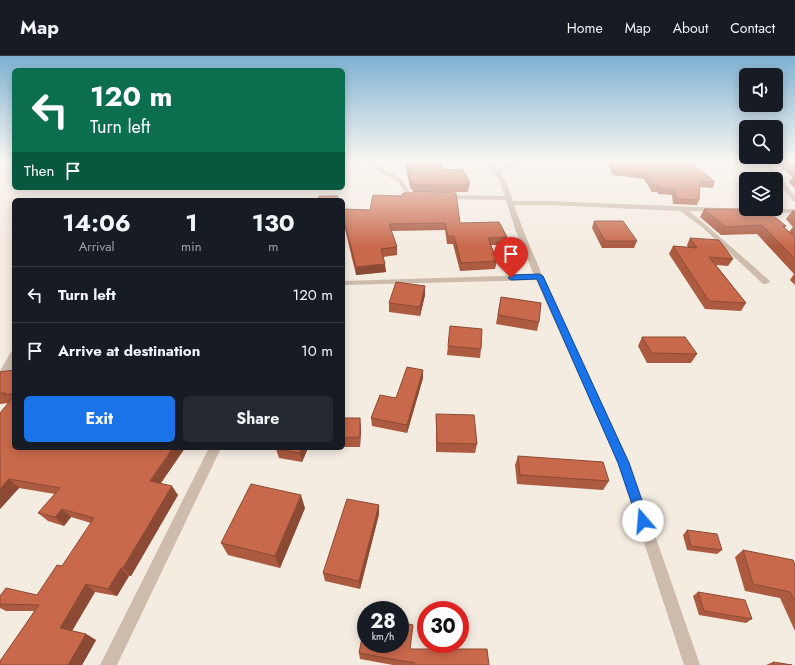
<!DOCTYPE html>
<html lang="en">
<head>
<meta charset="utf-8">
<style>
	:root { --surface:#171b24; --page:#242831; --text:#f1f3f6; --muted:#9ea1a6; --line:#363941; --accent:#1a73e8 }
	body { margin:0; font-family:Jost,sans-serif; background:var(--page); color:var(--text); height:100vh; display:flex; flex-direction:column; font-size:15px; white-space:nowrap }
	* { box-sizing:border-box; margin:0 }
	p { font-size:13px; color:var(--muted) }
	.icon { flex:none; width:22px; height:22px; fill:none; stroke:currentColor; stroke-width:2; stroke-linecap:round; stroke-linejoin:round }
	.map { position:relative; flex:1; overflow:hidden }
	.details { position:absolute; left:12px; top:142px; width:333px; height:252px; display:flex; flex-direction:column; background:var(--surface); border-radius:6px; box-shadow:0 2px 10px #0003 }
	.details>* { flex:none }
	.guide { position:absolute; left:12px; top:12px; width:333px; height:122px; border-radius:6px; box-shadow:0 2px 10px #0003; background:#0b6e4f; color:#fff; overflow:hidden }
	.controls { position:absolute; left:739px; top:12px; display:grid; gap:8px }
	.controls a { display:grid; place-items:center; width:44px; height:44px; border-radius:6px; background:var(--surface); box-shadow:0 2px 10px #0003; font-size:20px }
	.speed { position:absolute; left:357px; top:545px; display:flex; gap:8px; font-size:20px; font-weight:700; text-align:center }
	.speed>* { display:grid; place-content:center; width:52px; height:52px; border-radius:50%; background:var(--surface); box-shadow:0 2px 10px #0003; line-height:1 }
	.speed small { font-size:10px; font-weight:400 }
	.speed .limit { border:6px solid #d22; background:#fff; color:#111 }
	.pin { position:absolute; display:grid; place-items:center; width:34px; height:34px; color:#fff; margin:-41px -17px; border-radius:50% 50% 50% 0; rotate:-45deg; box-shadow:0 0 4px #0007 }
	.pin .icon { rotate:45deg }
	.me { position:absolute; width:44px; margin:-22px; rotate:342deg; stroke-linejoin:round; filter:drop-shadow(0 0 3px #0008) }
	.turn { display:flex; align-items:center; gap:14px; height:84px; padding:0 12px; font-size:18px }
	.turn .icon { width:52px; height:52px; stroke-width:2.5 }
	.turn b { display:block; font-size:28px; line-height:34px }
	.then { display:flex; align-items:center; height:38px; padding:0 12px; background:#0003; gap:8px; font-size:15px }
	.eta { display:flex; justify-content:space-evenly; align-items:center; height:68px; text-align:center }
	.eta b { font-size:24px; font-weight:700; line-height:28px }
	.cta { display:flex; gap:8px; margin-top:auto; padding:8px 12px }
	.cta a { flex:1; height:46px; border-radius:6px; background:var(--accent); color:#fff; font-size:16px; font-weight:700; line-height:46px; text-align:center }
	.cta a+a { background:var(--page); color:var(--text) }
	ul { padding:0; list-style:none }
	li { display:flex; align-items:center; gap:12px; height:56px; padding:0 12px; border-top:1px solid var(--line) }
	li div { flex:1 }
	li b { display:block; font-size:15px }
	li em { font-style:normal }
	header { display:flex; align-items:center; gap:24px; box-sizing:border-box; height:56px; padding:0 20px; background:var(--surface); border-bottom:1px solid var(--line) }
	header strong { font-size:19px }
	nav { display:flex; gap:22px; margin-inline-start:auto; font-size:14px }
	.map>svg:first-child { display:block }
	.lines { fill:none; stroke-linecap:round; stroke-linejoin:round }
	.minor { fill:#cdbbac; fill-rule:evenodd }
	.wall { fill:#ac5a40 }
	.shaded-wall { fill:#8c4a34 }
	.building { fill:#c8694b; stroke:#8c4a34 }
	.route { fill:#1a73e8; stroke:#114b97 }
</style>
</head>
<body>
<header>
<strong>Map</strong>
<nav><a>Home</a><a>Map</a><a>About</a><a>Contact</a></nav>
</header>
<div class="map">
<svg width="795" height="609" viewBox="0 0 795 609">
	<rect width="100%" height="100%" fill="#f4ebe1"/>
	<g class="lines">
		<!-- minor -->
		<path class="minor" d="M365,106H372L398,121L402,124L410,136L425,141L422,143L406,138L398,126Z
			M487,106H493L497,113L513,106H520L500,116L506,126L513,145H549L746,153H795V157L689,155L706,169L769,224L770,226L766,228H763L702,171L680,155L549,149H514L524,176L543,221L630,407L700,609H684L618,407L536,224L343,229V225L534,219L516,176L506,144L444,143L441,141L444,139L505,140L500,126Z
			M762,106H768L795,140V146L793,145Z
			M14,295V308L4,328L0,329V315L11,296Z
			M209,392H221L117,609H100Z"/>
	</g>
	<!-- wall -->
	<path class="wall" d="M405,106H439L443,114L470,126L469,133H468V136H425L460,167L507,181L506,189H491L497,205L495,213L460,215L453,188H447L445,174L391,175L397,191V199L383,201L386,216L356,219L343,165V153L370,154L402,140L413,137V135H414L410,132Z
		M608,106H690L715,126L713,132L700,131L699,144L697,149L673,148L672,139L658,138L657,136H652L644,123L612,119Z
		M775,106H795V133L789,126L792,121Z
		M704,153L786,170L785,172L789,176L793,171L786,163L792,155H795V180H794L795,181V229L790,224L794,218L757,178L721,179L700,161Z
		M594,165L637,185L634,192H602L592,172Z
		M690,182L733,203L728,210L716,209L746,247L741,255L705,253L669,198L673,190L688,192L687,189Z
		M425,239L420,260L389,256V247Z
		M501,241L539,266L537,275L496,268Z
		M450,270L481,293L480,302L447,299Z
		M642,281L697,298L691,307H647L638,290Z
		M14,314V392H185L161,427L178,439L131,520H129L117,540L95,536L72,575L86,578L96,584L82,609H0L34,555H6L0,552V540L37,539L62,510L91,467L71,461L64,470L48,465L38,457L55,438L19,432L0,453L9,347L0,348V316Z
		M423,314V322L407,377L372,370L371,362L396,342Z
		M436,358L477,388L475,397L436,396Z
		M343,362L361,372L360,391H343Z
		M276,392H308L302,406L279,402L276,393Z
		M518,400L609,425L603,434L517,428L515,409Z
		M379,449V458L360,533L325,525L323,517Z
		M305,452L280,512L228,499L221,487Z
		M687,474L722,494L717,498L687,494L683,479Z
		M743,494L795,509V575L780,542L745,535L735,501Z
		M698,536L752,563L746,567L699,559L693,540Z
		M411,593L489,609H393L360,603L359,597Z
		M773,606L792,609H766Z"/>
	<!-- shaded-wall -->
	<path class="shaded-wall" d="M385,208L386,216L356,219V211Z
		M425,230V239L420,260V251Z
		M423,314V322L407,377V369Z
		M360,362L361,372L360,391Z
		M173,392H185L156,434L150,425Z
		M302,392H308L302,406L300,397Z
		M9,423L19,432L0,453V433Z
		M172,430L178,439L131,520L123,512Z
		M301,439L305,452L280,512L275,500Z
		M379,449V458L360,533L359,525Z
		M62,453L71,461L64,470L55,461Z
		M121,512L129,520L117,540L108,533Z
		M86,528L95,536L70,578L60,572Z
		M86,578L96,584L82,609H68Z"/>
	<!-- building -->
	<path class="building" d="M407,106H439L443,114L462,113L470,126H467L468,129H415L411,125Z
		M611,106H690L715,126L700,125L699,144L676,143L675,133L660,132L659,130H654L645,117L614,114Z
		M786,106H795V114Z
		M413,135L456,137L460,167L499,166L507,181L488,182L497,205L461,207L454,180H448L445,167L389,168L397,191L381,193L385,208L356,211L343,160V153L370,154L373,139L402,140L403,137H413Z
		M319,140H338L337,144H318Z
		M704,153H765L786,170H782L795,181V203L762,169L726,171Z
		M792,155H795V158Z
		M594,165H623L637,185H605Z
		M690,182L719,184L733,203L709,201L746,247L709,245L673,190L697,192Z
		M396,226L425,230L420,251L389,247Z
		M501,241L541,247L539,266L498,259Z
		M450,270L482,273L481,293L448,290Z
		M642,281H685L697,298L652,297Z
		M407,311L423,314L407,369L371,362L380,339L396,342Z
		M14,314V338L4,339L6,337H0V316Z
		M14,340V392H173L150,425L172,430L123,512H121L108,533L86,528L60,572L86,578L68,609H0V605L39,549L0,548V540L6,532L37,539L57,509L62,510L94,462L62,453L55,461L38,457L60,432L9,423L0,433V357Z
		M436,358L474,359L477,388L437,387Z
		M343,362H360V381L343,382Z
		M276,392H302L300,397L276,393Z
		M518,400L603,406L609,425L520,419Z
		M251,428L301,439L275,500L221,487Z
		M347,443L379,449L359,525L323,517Z
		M687,474L717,478L722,494L691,490Z
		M743,494L793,504L795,509V546L790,536L753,528Z
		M698,536L745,544L752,563L704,555Z
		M366,561V588H400V566L413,569L410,593H487L489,609H415L414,607L359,597Z
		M773,606L792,609H774Z"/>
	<!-- sky -->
	<linearGradient id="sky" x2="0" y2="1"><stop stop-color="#7eb2d2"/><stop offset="0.55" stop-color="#faf6f2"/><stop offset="1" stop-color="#faf6f2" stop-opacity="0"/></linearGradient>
	<rect width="795" height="191" fill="url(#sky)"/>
	<!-- route -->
	<path class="route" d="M539,218L543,220L629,407L649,465L648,469L643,471L639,469L618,407L537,223L511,224L508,222L511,219Z"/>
</svg>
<div class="controls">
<a><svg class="icon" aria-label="sound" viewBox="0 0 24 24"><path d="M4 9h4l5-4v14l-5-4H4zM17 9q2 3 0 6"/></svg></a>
<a><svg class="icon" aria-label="search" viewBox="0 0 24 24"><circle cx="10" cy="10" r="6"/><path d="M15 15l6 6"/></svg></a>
<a><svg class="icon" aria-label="layers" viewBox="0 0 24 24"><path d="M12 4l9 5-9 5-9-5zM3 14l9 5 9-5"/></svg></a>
</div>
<div class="speed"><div>28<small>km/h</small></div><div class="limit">30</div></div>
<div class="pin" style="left:511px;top:222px;background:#d93025"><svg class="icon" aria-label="arrive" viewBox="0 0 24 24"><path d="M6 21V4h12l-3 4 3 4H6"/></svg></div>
<svg class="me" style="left:643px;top:465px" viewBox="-20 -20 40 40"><circle r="19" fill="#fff"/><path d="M0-13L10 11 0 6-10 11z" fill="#1a73e8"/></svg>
<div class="guide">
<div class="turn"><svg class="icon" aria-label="left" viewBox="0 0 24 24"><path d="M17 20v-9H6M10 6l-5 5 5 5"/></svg><div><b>120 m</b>Turn left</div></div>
<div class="then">Then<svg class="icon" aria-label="arrive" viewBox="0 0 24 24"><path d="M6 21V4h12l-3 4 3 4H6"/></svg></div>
</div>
<section class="details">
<div class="eta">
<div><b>14:06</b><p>Arrival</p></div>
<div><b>1</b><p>min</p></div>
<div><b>130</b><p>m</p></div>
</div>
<ul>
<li><svg class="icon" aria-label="left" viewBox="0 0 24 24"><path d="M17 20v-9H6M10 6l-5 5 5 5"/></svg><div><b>Turn left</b></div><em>120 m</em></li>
<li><svg class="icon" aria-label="arrive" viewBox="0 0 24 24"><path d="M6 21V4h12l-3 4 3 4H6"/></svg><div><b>Arrive at destination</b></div><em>10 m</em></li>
</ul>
<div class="cta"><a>Exit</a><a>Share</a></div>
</section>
</div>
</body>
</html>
